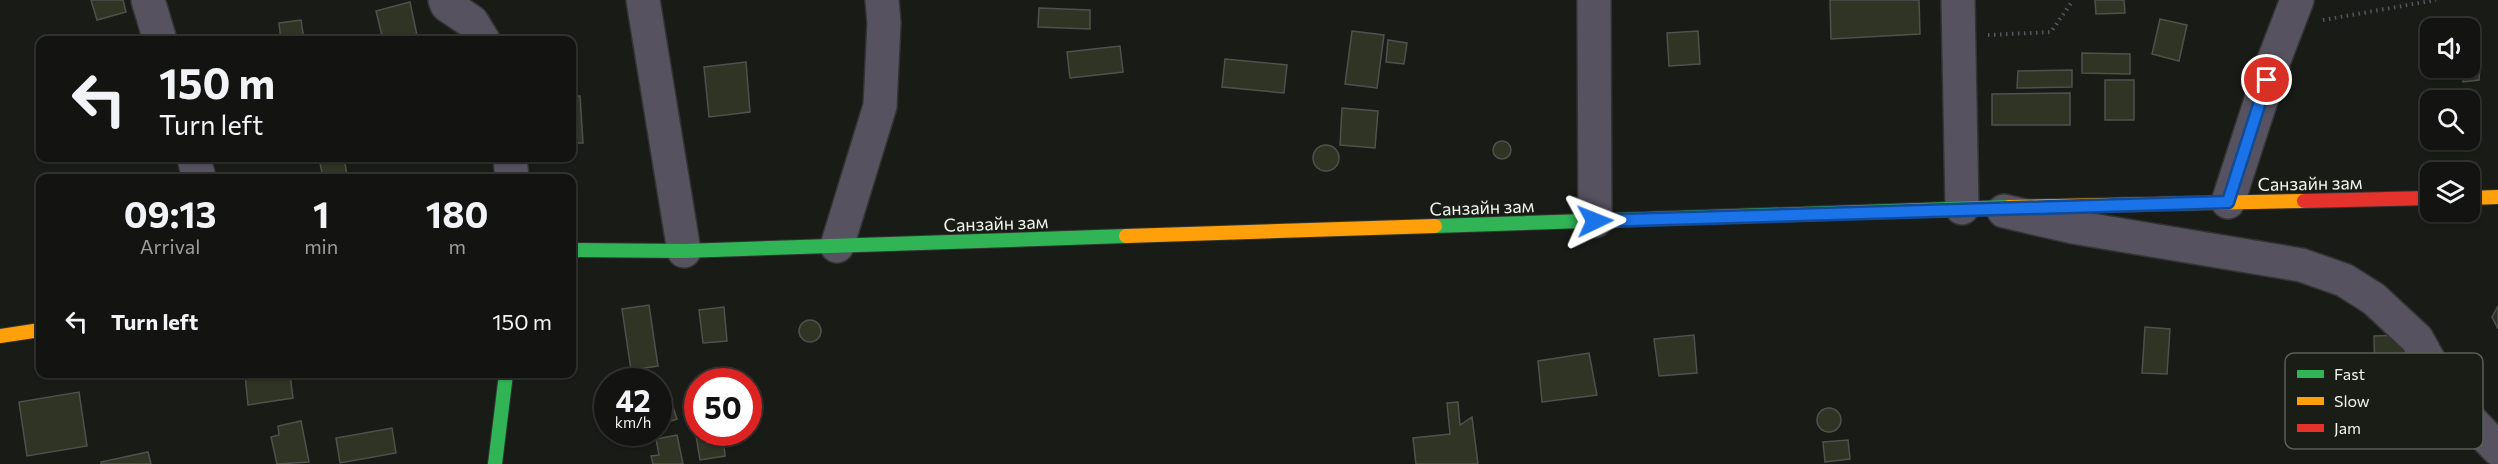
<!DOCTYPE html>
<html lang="en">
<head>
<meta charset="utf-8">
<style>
	:root { --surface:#131411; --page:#1c1d1a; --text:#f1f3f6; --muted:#9d9e9f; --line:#323331 }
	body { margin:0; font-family:Commissioner,sans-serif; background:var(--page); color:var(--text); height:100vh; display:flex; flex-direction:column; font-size:22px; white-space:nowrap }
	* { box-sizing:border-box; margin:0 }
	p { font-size:20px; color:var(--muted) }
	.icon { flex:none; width:33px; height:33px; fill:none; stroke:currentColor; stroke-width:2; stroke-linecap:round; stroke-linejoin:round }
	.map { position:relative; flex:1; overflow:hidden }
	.sheet { position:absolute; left:36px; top:174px; width:540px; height:204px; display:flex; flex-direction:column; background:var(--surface); border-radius:12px; box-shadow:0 2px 4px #0004,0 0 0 2px var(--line) }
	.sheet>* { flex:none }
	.guide { position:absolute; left:36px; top:36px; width:540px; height:126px; border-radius:12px; box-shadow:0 2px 4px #0004,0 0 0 2px var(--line); background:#131411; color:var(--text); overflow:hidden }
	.tools { position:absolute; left:2420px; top:18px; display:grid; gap:12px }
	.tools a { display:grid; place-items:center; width:60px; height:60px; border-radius:12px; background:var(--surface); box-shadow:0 2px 4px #0004,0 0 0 2px var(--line); font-size:30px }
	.speed { position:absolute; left:594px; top:368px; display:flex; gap:12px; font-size:30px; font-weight:700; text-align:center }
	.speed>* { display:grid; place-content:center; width:78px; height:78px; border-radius:50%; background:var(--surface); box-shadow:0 2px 4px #0004,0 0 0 2px var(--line); line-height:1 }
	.speed small { font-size:15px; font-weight:400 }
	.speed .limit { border:9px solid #d22; background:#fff; color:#111 }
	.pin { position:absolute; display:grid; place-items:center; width:51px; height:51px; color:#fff; margin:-26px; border:3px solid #fff; border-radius:50%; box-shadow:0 2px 6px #0007 }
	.me { position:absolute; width:66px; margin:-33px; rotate:88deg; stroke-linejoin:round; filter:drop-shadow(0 0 4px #0008) }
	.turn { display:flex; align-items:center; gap:21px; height:126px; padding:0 24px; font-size:27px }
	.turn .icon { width:78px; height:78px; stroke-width:2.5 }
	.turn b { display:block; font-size:42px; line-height:51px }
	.eta { display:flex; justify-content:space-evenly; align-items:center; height:102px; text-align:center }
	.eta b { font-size:36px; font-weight:700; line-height:42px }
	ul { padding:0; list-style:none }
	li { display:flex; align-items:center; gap:18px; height:90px; padding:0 24px }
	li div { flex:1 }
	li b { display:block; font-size:22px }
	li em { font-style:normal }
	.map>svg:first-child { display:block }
	.building { fill:#2f3424; stroke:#4f514d; stroke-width:1.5 }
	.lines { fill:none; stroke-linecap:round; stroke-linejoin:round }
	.street-casing { stroke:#333432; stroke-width:36 }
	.fast-casing { stroke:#333432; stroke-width:16 }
	.slow-casing { stroke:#333432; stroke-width:16 }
	.jam-casing { stroke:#333432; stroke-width:16 }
	.path { stroke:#58555e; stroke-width:4; stroke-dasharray:1.5 4.5; stroke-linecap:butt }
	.street { stroke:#56525f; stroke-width:33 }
	.fast { stroke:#30b455; stroke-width:14 }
	.slow { stroke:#ff9f0a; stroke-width:14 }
	.jam { stroke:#e5322d; stroke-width:14 }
	.route-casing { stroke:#114b97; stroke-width:15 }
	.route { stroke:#1a73e8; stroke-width:10 }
	.labels { text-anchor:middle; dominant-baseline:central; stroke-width:5; stroke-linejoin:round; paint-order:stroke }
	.street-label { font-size:18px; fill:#f2f4ef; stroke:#1a1d15 }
	.key { fill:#1a1d15; stroke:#5b5e56; stroke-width:1.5 }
	.key-label { font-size:16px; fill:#f2f4ef }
</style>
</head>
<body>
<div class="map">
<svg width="2498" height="464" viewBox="0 0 2498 464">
	<rect width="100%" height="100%" fill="#191b17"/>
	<!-- building -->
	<path class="building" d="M91,0H123L126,12L97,20Z
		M1830,0H1919L1920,34L1831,39Z
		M2095,0H2124L2125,13L2096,14Z
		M410,2L418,40H383L376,11Z
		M1039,8L1090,10V29L1038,27Z
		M2160,19L2187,25L2179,61L2152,54Z
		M301,20L304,40H281L279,23Z
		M1352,31L1384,35L1377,88L1345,84Z
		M1698,31L1700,64L1669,66L1667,33Z
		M1388,40L1407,43L1404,64L1386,62Z
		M1120,46L1123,72L1070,78L1067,52Z
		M2469,52L2481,54L2479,80L2463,82V68H2469Z
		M2082,53L2130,54V74L2082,73Z
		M1225,59L1287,65L1284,93L1222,87Z
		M746,62L750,112L709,117L704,67Z
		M2072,70V87L2017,88L2018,71Z
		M2105,80H2134V120H2105Z
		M2070,93V125H1992V94Z
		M572,96H580L583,143H572Z
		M1342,108L1378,111L1375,148L1340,145Z
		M1493 150a9 9 0 1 1 18 0a9 9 0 1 1-18 0Z
		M1313 158a13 13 0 1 1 26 0a13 13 0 1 1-26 0Z
		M319,158H344L347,175L323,178Z
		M649,305L658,366L631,370L622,309Z
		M2498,306V329L2492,317Z
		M724,307L727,341L703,343L699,310Z
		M799 331a11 11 0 1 1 22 0a11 11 0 1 1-22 0Z
		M2145,327L2170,329L2167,374L2142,373Z
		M1694,335L1697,373L1659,376L1654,339Z
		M2404,335L2405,376L2375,378L2374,336Z
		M1589,353L1597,395L1542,402L1538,361Z
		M245,374H290L293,398L248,405Z
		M79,392L87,446L27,456L19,402Z
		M658,401H671L677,419L662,424Z
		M1458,402L1460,425L1472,417L1478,464H1416L1413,438L1450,434L1447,403Z
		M1817 420a12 12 0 1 1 24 0a12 12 0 1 1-24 0Z
		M698,416V432H746L723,435L725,456L700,460L693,417Z
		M301,421L309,462L277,464L271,437L279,435L278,426Z
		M392,428L396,453L340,463L336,438Z
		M677,435L683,464H653L651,456L659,455L656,439Z
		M1848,440L1850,459L1825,462L1823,442Z
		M148,452L151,464H101V462Z"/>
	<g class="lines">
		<defs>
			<path id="street" d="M148,0L160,40
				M445,0L447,5L472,22L483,40
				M643,0L684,251
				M1594,0L1595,221
				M1958,0L1962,208
				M194,158L198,174L196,178
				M510,158L512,178
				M2228,202L2274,60L2297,0
				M2004,211L2073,227L2301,265L2344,280L2374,299L2417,339L2450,399L2498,449
				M837,246L880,106L884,23L882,0"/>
			<path id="fast" d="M1435,226L2009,207
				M572,250L684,251L1126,236
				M495,464L506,374"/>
			<path id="slow" d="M2469,198L2498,197
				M2009,207L2304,201
				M1126,236L1435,226
				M0,336L40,330"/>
			<path id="jam" d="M2304,201L2430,198"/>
		</defs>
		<!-- street casing -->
		<use href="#street" class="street-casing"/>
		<!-- fast casing -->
		<use href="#fast" class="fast-casing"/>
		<!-- slow casing -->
		<use href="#slow" class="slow-casing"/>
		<!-- jam casing -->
		<use href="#jam" class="jam-casing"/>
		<!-- path -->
		<path class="path" d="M2323,20L2436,0
			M1988,35L2051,32L2073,0"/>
		<!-- street -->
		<use href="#street" class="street"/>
		<!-- fast -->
		<use href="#fast" class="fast"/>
		<!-- slow -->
		<use href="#slow" class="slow"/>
		<!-- jam -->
		<use href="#jam" class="jam"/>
	</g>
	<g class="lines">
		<defs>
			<path id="route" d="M1595,221L2228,202L2267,80"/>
		</defs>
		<!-- route casing -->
		<use href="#route" class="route-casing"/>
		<!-- route -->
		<use href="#route" class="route"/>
	</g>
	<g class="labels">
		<!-- street labels -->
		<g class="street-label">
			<text transform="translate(2310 183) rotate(-1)">Санзайн зам</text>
			<text transform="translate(1482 207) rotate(-2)">Санзайн зам</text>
			<text transform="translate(996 223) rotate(-2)">Санзайн зам</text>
		</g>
	</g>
	<!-- legend -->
	<rect x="2285" y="353" width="198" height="96" rx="9" class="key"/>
	<rect x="2297" y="370" width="27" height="8" fill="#30b455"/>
	<rect x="2297" y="397" width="27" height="8" fill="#ff9f0a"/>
	<rect x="2297" y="424" width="27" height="8" fill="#e5322d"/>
	<g class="key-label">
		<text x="2334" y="380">Fast</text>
		<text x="2334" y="407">Slow</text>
		<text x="2334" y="434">Jam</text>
	</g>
</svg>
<div class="tools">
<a><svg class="icon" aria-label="sound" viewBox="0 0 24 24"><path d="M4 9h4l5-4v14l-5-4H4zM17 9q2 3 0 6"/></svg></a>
<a><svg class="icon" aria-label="search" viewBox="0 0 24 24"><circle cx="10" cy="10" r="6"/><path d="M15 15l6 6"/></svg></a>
<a><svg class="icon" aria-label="layers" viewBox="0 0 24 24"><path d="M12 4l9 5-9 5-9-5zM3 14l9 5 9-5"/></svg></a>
</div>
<div class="speed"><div>42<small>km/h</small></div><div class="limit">50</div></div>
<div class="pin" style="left:2267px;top:80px;background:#d93025"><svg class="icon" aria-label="arrive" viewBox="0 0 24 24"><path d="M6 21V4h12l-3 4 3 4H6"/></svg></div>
<svg class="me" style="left:1595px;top:221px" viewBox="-20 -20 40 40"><path d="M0-17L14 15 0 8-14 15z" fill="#1a73e8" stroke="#fff" stroke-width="4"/></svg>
<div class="guide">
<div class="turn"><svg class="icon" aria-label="left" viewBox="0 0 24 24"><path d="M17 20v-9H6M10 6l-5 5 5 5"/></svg><div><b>150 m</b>Turn left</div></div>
</div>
<section class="sheet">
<div class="eta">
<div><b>09:13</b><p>Arrival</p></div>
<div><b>1</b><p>min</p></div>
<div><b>180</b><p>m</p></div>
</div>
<ul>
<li><svg class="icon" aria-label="left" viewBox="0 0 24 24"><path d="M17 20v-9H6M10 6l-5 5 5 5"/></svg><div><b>Turn left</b></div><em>150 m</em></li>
</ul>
</section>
</div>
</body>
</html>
